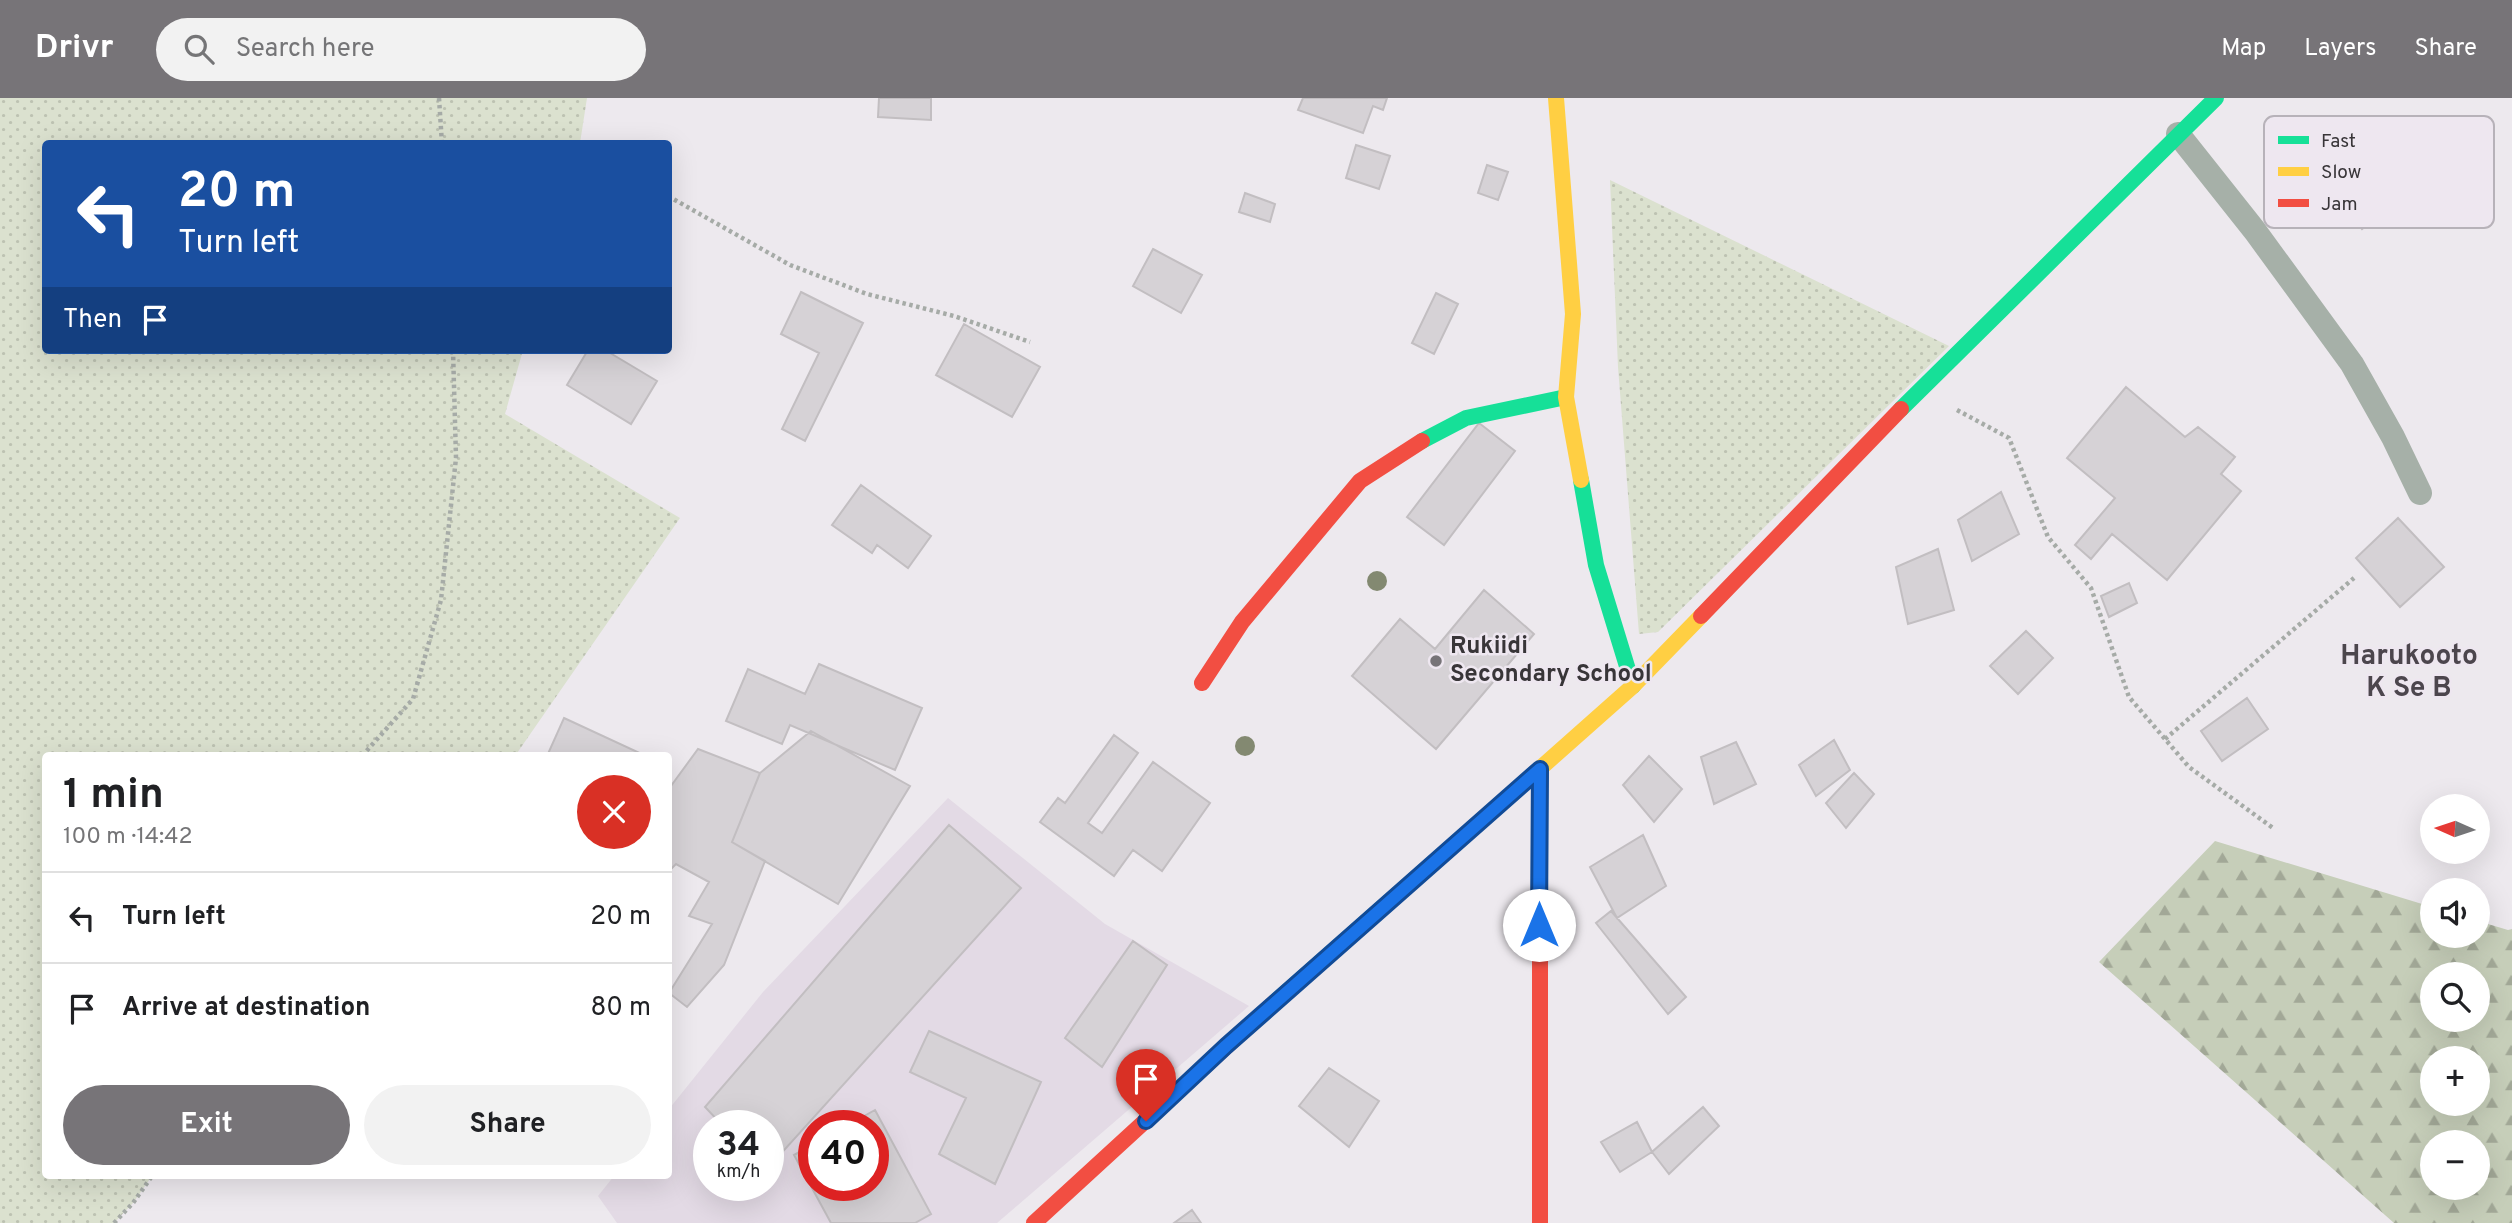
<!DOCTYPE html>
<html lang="en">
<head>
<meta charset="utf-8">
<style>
	:root { --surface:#fff; --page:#f2f2f2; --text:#202124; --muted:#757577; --line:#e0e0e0; --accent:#777478 }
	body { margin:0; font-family:Overpass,sans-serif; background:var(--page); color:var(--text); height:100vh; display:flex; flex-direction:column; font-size:26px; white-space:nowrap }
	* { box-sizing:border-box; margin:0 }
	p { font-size:23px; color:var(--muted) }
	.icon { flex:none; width:38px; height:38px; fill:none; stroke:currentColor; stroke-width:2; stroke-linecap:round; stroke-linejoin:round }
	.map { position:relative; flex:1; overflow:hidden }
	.details { position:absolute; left:42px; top:654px; width:630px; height:427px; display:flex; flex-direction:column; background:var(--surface); border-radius:7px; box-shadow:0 7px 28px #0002 }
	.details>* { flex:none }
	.top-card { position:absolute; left:42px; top:42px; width:630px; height:214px; border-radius:7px; box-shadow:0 7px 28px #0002; background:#1a4fa0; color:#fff; overflow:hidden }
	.needle { width:46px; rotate:273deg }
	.tools { position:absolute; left:2420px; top:696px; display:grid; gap:14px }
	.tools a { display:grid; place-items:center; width:70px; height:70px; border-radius:50%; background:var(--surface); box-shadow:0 7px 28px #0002; font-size:35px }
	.speed { position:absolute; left:693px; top:1012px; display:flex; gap:14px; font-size:35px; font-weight:700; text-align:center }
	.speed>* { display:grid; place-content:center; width:91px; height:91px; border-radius:50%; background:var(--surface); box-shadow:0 7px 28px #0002; line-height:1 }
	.speed small { font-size:18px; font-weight:400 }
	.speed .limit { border:10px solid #d22; background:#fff; color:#111 }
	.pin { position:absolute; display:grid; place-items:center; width:60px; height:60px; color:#fff; margin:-72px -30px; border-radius:50% 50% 50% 0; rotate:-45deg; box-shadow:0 0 7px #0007 }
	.pin .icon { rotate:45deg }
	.me { position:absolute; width:77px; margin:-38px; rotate:0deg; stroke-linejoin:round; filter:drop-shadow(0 0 5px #0008) }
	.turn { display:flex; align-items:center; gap:24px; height:147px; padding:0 21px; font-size:32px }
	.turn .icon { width:91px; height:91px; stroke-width:2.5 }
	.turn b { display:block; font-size:49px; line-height:60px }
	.then { display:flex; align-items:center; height:66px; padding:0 21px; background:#0003; gap:14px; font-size:26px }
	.round { display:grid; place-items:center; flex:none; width:74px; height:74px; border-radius:37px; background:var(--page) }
	.head { display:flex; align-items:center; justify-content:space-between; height:119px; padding:0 21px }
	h1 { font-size:42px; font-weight:700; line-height:52px }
	.button { display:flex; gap:14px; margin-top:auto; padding:14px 21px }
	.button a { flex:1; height:80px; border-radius:42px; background:var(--accent); color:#fff; font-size:28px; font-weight:700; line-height:80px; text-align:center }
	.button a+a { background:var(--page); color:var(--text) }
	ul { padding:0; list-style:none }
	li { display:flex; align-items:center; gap:21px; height:91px; padding:0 21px; border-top:2px solid var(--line) }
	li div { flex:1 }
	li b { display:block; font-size:26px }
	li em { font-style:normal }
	header { display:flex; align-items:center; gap:42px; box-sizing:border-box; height:98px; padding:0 35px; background:var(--accent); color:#fff }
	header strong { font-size:33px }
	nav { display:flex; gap:38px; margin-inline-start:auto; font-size:24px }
	.search { width:490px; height:63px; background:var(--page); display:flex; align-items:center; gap:18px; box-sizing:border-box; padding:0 24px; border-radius:38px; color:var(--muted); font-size:26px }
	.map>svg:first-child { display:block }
	.built { fill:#e3dae5; fill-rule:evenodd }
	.grass { fill:url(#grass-dots) }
	.forest { fill:url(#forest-firs); fill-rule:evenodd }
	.building { fill:#d6d2d6; stroke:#c2bec1; stroke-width:2 }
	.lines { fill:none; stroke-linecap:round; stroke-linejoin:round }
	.path { stroke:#a6aba7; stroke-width:4.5; stroke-dasharray:3.5 3.5; stroke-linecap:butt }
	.lane { stroke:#a6b0a8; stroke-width:24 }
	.fast { stroke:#16e098; stroke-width:16 }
	.slow { stroke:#ffcf43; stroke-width:16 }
	.jam { stroke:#f24e42; stroke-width:16 }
	.tree { fill:#838971 }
	.route-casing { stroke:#114b97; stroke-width:18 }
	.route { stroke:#1a73e8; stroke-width:12 }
	.poi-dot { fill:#777478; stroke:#eee7f0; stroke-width:2.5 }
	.labels { text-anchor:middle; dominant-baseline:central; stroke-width:5; stroke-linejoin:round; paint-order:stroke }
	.poi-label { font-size:24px; font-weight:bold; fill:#383538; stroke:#eee7f0; text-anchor:start }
	.quarter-label { font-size:28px; font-weight:bold; fill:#4c464d; stroke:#eee7f0 }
	.key { fill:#eee7f0; stroke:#b7b2b9; stroke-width:2 }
	.key-label { font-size:19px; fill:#383538 }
</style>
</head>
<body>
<header>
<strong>Drivr</strong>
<div class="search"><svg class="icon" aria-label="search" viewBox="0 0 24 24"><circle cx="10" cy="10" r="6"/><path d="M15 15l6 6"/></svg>Search here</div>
<nav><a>Map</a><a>Layers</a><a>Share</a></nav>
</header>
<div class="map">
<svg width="2512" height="1125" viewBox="0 0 2512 1125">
	<defs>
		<pattern id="grass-dots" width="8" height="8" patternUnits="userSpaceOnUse" patternTransform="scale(1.75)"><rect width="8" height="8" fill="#dbe1cf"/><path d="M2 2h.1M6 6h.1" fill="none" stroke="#bdc2b2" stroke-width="1.8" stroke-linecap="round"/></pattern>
		<pattern id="forest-firs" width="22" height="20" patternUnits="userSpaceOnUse" patternTransform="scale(1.75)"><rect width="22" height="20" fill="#c6ceb9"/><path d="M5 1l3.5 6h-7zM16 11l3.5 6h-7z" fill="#a2a897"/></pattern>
	</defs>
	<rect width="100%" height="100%" fill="#ede9ee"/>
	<!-- built -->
	<path class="built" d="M948,700L1105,826L1249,908L997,1125H617L598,1098L614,1078H668L669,1011L763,894ZM709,1027H768V1087H709ZM814,1027H873V1087H814Z"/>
	<!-- grass -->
	<path class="grass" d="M0,0H587L580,45L46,46V252H523L505,316L680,420L515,658H46V1078H152L133,1105L114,1125H0Z
		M1610,82L1949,248L1658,534L1639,536L1618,269Z"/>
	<!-- forest -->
	<path class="forest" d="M2215,743L2432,809V838H2478V823L2508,832L2512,831V1125H2394L2099,864ZM2432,877H2478V922H2432ZM2432,961H2478V1006H2432ZM2432,1045H2478V1090H2432Z"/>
	<!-- building -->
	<path class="building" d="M879,0H931V22L878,19Z
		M1303,0H1387L1383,12L1373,8L1363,35L1298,12Z
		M1356,47L1390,58L1379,91L1346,80Z
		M2367,59L2400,101L2362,131L2329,90Z
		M1487,67L1508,74L1498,102L1478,95Z
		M1245,95L1275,106L1270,124L1239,114Z
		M1153,151L1202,177L1181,215L1133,188Z
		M801,194L863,225L805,343L782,331L819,255L781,236Z
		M1436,195L1458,206L1434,256L1412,245Z
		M964,226L1040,269L1012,319L936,277Z
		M588,252H605L657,283L631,326L567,287Z
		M2126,289L2185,339L2198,329L2235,359L2221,376L2241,393L2167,482L2112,436L2091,461L2075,447L2115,400L2067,360Z
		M1479,325L1515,353L1444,447L1407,419Z
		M861,387L931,438L908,470L877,447L872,455L832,427Z
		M2001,394L2019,436L1972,463L1958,422Z
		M2398,420L2444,469L2400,509L2356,460Z
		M1938,451L1954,512L1908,526L1896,469Z
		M2129,485L2137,505L2109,519L2101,498Z
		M1484,492L1534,536L1436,651L1352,578L1400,521L1435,551Z
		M2026,533L2053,560L2018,596L1990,568Z
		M819,566L922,610L895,672L790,627L782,646L726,623L748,571L805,596Z
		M2247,600L2268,631L2222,663L2201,633Z
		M564,620L644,657L643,658H547Z
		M811,633L910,688L838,806L732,744L760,675Z
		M1114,637L1138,655L1088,725L1102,735L1153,664L1210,705L1162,773L1133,752L1114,778L1040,724L1058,700L1065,705Z
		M1834,642L1850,672L1816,698L1799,667Z
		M1736,644L1756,686L1714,706L1701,659Z
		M698,651L760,675L732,744L765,763L724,867L687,909L669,895L712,826L689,818L709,784L676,766L668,774V692Z
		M1649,658L1682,691L1654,724L1623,687Z
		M1854,675L1874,696L1846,730L1826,705Z
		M949,727L1021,790L768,1070V1027H722L705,1009Z
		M1643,737L1666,788L1617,820L1590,769Z
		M1611,813L1686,899L1668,916L1596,825Z
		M1133,843L1167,867L1102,969L1065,940Z
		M929,933L1041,984L995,1086L939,1056L966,1000L910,974Z
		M1329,970L1379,1003L1349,1049L1299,1008Z
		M1703,1009L1719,1028L1669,1076L1652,1054Z
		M875,1012L931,1116L915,1125H831L794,1057L814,1046V1087H873V1027H848Z
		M1637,1024L1652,1054L1620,1074L1601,1044Z
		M1192,1112L1201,1125H1174Z"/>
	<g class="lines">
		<!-- path -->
		<path class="path" d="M439,0L442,46
			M668,98L790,167L867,196L954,218L1030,244
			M1957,312L2009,340L2048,439L2091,490L2129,599L2189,669L2273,730
			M2165,641L2354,480
			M362,658L413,601L441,502L456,360L453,252
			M114,1125L133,1105L152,1078"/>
		<!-- lane -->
		<path class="lane" d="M2178,36L2255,133L2352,266L2393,339L2420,395"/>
		<!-- fast -->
		<path class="fast" d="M1901,311L2216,0
			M1422,343L1466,320L1566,299
			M1581,382L1596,467L1633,588
			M1540,671V862
			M1275,904L1509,698"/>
		<!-- slow -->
		<path class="slow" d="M1556,0L1573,216L1566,299L1581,382
			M1509,698L1633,588L1701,518"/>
		<!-- jam -->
		<path class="jam" d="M1701,518L1901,311
			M1202,585L1242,524L1360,383L1422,343
			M1540,862V1125
			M1034,1125L1275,904"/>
	</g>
	<!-- trees -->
	<g class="tree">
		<circle cx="1377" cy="483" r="10"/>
		<circle cx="1245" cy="648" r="10"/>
	</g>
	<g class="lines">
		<defs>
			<path id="route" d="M1146,1023L1226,948L1540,671L1539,827"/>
		</defs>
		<!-- route casing -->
		<use href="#route" class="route-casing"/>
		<!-- route -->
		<use href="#route" class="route"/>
	</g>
	<!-- markers -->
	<circle class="poi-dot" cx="1436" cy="563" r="7"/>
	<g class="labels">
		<!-- poi labels -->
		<g class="poi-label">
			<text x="1450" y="549">Rukiidi<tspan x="1450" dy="28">Secondary School</tspan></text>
		</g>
		<!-- quarter labels -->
		<g class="quarter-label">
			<text x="2409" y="559">Harukooto<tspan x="2409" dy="32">K Se B</tspan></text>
		</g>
	</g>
	<!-- legend -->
	<rect x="2264" y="18" width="230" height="112" rx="10" class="key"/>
	<rect x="2278" y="38" width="31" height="8" fill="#16e098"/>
	<rect x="2278" y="69" width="31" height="9" fill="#ffcf43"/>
	<rect x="2278" y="101" width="31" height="8" fill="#f24e42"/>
	<g class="key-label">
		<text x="2321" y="49">Fast</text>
		<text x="2321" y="80">Slow</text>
		<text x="2321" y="112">Jam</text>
	</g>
</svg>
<div class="tools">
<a><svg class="needle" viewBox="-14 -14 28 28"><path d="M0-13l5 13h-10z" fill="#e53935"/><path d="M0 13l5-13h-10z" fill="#757577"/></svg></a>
<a><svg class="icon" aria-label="sound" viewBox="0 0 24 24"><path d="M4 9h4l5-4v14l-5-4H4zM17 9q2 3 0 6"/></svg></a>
<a><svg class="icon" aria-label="search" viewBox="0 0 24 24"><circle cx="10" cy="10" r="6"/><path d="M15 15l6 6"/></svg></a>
<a>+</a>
<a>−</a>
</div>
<div class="speed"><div>34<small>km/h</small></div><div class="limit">40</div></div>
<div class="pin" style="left:1146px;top:1023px;background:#d93025"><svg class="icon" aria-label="arrive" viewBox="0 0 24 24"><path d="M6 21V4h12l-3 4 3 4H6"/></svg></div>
<svg class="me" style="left:1539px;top:827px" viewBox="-20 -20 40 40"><circle r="19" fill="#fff"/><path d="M0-13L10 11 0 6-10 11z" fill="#1a73e8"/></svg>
<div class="top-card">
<div class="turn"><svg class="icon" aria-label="left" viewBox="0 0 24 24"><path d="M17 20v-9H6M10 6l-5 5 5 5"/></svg><div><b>20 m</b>Turn left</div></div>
<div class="then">Then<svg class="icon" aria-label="arrive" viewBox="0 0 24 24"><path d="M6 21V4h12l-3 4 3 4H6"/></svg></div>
</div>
<section class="details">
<div class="head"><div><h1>1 min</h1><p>100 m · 14:42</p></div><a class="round" style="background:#d93025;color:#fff"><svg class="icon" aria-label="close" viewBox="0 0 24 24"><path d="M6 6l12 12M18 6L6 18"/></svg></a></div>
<ul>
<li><svg class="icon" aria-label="left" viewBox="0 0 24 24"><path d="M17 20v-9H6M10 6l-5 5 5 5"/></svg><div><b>Turn left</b></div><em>20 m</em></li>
<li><svg class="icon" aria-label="arrive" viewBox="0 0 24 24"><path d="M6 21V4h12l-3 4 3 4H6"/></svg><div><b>Arrive at destination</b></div><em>80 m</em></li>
</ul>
<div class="button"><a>Exit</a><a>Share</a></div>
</section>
</div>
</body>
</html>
